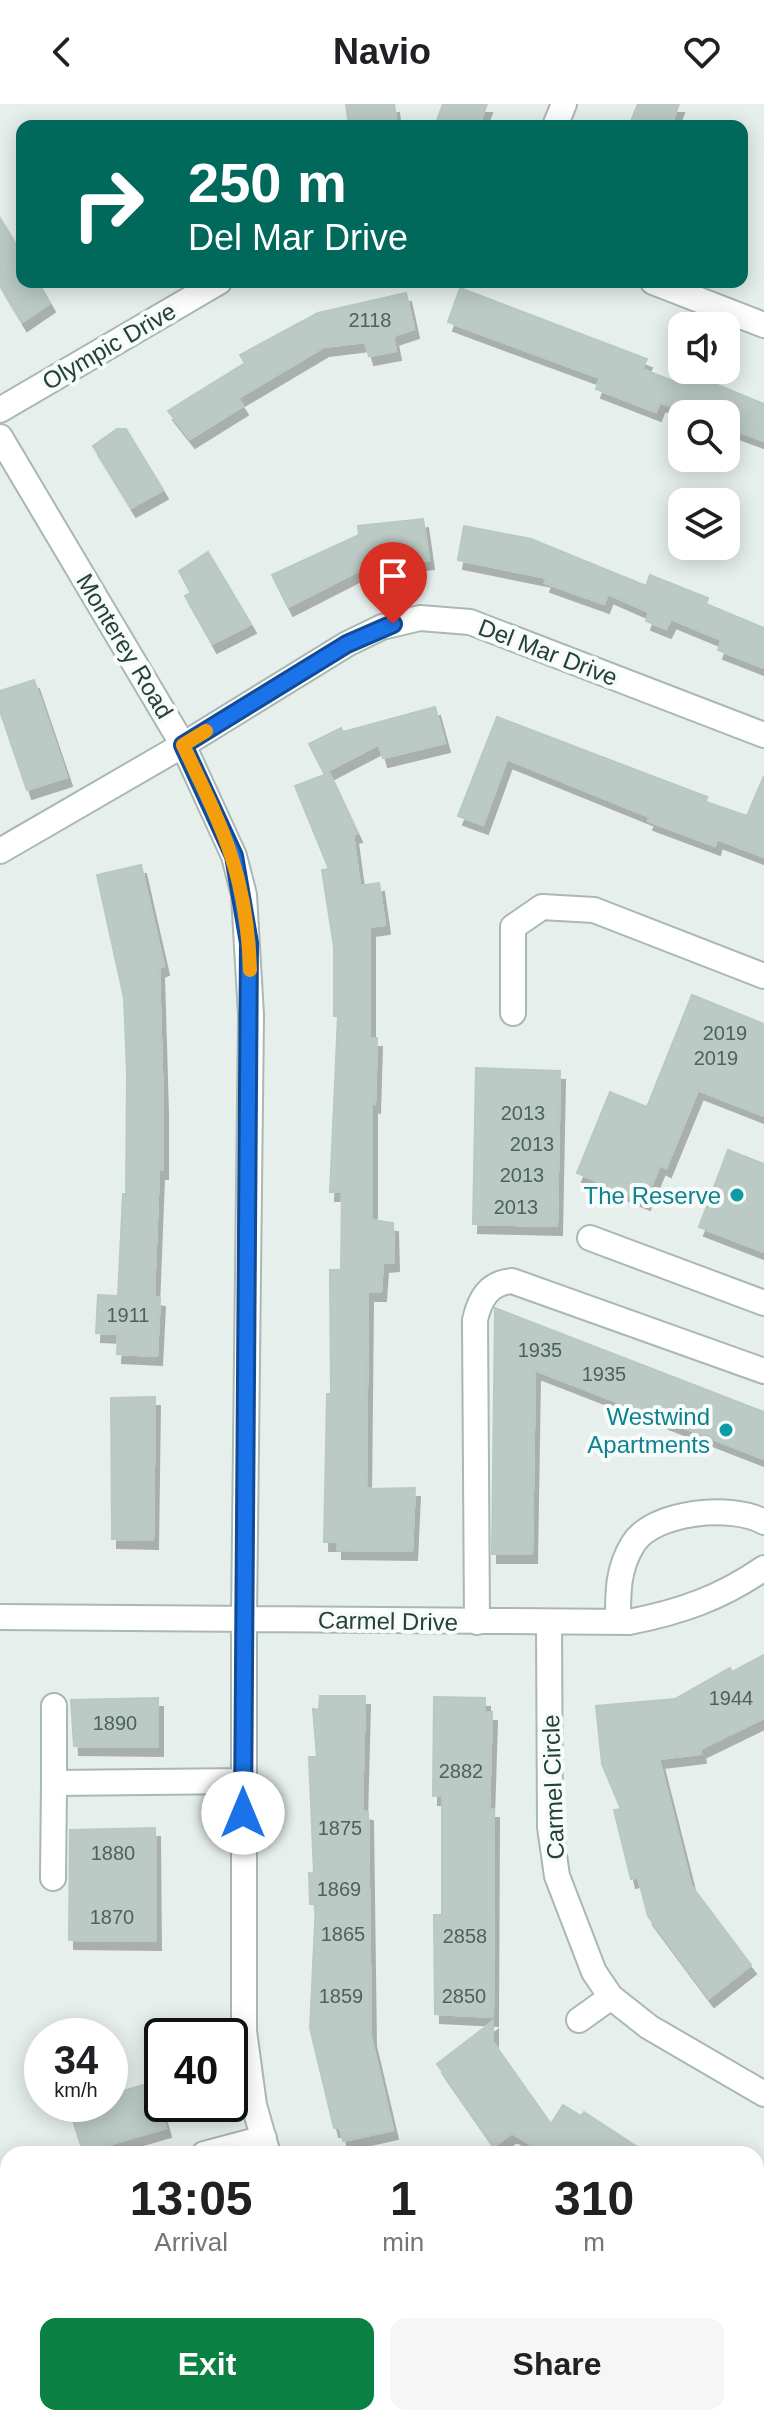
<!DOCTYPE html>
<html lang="en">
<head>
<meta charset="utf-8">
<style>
	:root { --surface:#fff; --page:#f6f6f6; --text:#202124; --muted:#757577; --accent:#0b8043 }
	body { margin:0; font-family:Arial,sans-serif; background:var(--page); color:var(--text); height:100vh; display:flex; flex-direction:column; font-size:30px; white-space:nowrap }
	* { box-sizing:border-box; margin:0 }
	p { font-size:26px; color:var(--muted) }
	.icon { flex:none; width:44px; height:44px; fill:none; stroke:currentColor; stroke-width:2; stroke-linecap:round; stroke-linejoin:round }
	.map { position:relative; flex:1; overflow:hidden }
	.panel { position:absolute; left:0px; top:2042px; width:764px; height:280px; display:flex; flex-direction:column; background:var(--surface); border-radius:24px 24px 0 0; box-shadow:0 4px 20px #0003 }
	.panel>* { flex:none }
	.guide { position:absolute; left:16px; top:16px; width:732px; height:168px; border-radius:16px; box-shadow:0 4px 20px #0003; background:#00695c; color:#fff; overflow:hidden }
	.tools { position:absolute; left:668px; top:208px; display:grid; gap:16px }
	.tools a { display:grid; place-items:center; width:72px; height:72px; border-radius:16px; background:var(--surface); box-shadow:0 4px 20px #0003; font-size:40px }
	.speed { position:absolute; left:24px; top:1914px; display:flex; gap:16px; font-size:40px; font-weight:700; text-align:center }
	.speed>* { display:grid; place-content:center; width:104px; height:104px; border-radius:50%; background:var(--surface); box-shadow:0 4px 20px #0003; line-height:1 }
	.speed small { font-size:20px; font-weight:400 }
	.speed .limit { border:4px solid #111; border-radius:12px; background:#fff; color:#111 }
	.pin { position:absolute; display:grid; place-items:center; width:68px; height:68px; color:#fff; margin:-82px -34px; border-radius:50% 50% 50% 0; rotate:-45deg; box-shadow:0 0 8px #0007 }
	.pin .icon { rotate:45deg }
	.me { position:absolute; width:88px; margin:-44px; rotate:0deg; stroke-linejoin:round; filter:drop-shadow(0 0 6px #0008) }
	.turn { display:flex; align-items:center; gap:28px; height:168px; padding:0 40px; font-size:36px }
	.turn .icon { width:104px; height:104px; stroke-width:2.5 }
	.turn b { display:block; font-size:56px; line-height:68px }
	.eta { display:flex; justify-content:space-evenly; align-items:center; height:136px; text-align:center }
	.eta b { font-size:48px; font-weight:700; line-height:56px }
	.cta { display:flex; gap:16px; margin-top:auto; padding:16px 40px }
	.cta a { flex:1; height:92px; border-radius:16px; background:var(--accent); color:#fff; font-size:32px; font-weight:700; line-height:92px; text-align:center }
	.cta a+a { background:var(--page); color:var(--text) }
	header { display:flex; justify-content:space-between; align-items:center; height:104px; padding:0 40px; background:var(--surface); font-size:36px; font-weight:700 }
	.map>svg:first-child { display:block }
	.building { fill:#bbcac4; stroke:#b8c9c2; stroke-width:2; filter:url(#shadow) }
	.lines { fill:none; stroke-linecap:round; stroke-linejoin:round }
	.minor-casing { stroke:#a8b8b2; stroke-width:28 }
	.minor { stroke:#fff; stroke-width:24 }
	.route-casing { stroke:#114b97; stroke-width:20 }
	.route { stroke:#1a73e8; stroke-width:14 }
	.slow { stroke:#f59e0b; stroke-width:14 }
	.culture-dot { fill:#0f9aa8; stroke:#f7fbf9; stroke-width:3 }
	.labels { text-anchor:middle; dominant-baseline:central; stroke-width:8; stroke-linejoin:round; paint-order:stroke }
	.number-label { font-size:20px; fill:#4a645c }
	.street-label { font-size:24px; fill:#24423a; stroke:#f7fbf9 }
	.culture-label { font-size:24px; fill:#0d838f; stroke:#f7fbf9; text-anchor:end }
</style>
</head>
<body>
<header><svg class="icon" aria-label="back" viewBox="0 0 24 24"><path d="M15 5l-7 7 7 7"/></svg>Navio<svg class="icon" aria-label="heart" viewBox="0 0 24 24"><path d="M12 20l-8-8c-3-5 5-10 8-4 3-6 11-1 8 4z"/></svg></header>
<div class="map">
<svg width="764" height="2322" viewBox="0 0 764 2322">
	<defs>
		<filter id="shadow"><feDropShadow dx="5" dy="9" stdDeviation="0" flood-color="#0004"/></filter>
	</defs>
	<rect width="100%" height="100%" fill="#e6efeb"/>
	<!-- building -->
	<path class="building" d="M346,0H394L397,22H349Z
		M443,0H487L479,22H435Z
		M638,0H679L671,22H629Z
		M0,114L22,150V178H38L50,199L22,218L0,182Z
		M460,184L647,255L642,265L686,282L691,270L764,300V337L726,323V310H691L660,298L656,308L596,285L600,274L448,218Z
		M406,189L414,225L393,232L396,247L369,252L365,238L324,243L238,294L243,302L190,335L168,307L245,259L240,251L318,209Z
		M117,325H126L163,386L131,404L93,342Z
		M423,415L429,456L366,463L288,503L272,471L359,431L358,422Z
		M464,422L531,435L646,482L650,471L708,494L706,500L764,524V564L718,546L722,536L671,515L666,525L646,517L649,508L608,490L604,500L545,479L547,474L458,456Z
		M208,448L251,520L212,540L185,492L191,489L179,467Z
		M34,576L67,673L27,686L0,607V587Z
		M435,603L445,639L383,654L379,640L324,669L309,640L341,624L343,628Z
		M497,613L707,693L706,698L747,712L764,672V753L717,735L715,742L648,717L650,713L507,655L483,721L458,712Z
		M329,669L357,729L353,730L360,782L379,779L385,821L370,823V934H377L375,1000L372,999V1116L393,1119L394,1158L383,1159L381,1188H368L366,1385L415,1384L412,1447L337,1446V1438H324L327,1290H331L330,1166H341L342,1088H330L338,912H334V843L322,766L329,765L295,682Z
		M141,761L164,862L159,864L163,1000V1066H159L154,1193L160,1194L157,1252L117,1250L118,1230L96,1229L98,1191L118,1192L123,1090H126L127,969L124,894L97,771Z
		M692,891L764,920V1012L698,986L666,1064L660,1061L645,1097L577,1069L610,988L647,1003Z
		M476,964L560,967L557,1122L473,1120Z
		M728,1046L764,1060V1148L699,1123Z
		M495,1204L764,1308V1355L535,1266L532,1450H492Z
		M155,1293L153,1436L112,1435L111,1294Z
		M764,1551V1614L700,1645L701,1650L659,1655L691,1781L751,1861L709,1894L648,1812L638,1773L631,1775L614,1706L621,1705L602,1660L596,1602L675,1595L730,1564L732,1568Z
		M320,1592H365L362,1707L368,1708L371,1933L393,2026L343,2037L340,2023L334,2024L310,1924L316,1800H310L309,1769L314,1770L309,1653H317L313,1605L319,1606Z
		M434,1593L485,1594V1608H492L489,1705H494L493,1913L435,1910L434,1811H442V1692H433Z
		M158,1594V1643L74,1642L71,1596Z
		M155,1724L156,1837L69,1836L70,1726Z
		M493,1917V1938L551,2020L563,2001L581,2012L584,2008L648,2050H546L512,2029L494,2042L437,1960Z
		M153,1978L166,2024L83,2048L68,2000H110V1991Z"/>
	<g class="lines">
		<defs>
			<path id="minor" d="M555,22L564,0
				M653,178L764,221
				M0,306L219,178
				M0,333L183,641L234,752L244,791L251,911L244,1514V1927L254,2001L268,2050
				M0,747L183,641L347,540L382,523L420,514L470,518L764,631
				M513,909V823L542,803L594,806L764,872
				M590,1134L764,1199
				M0,1513L629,1518C680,1508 721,1494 764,1464
				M477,1518L475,1216C480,1194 489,1179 512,1177L764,1267
				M618,1518C618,1490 617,1466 633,1440C653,1407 733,1400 764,1418
				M549,1519L550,1723L557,1772L594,1868L611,1893L649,1923L764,1990
				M54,1679V1602
				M53,1774L54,1679L243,1677
				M579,1916L611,1893
				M204,2050L264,2034
				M468,2314L478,2322
				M152,2322L156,2314"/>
		</defs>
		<!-- minor casing -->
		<use href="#minor" class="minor-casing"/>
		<!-- minor -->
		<use href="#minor" class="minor"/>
	</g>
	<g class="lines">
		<defs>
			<path id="route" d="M243,1709L249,839L234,752L183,641L347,540L393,520"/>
		</defs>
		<!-- route casing -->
		<use href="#route" class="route-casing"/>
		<!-- route -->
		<use href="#route" class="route"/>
		<!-- slow -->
		<path class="slow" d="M206,627L183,641C223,725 247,771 250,866"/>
	</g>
	<!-- markers -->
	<g class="culture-dot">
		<circle cx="737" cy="1091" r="8"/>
		<circle cx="726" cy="1326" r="8"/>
	</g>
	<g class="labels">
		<!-- number labels -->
		<g class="number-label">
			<text x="370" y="216">2118</text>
			<text x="725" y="929">2019</text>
			<text x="716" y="954">2019</text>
			<text x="523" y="1009">2013</text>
			<text x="532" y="1040">2013</text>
			<text x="522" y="1071">2013</text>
			<text x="516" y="1103">2013</text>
			<text x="128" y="1211">1911</text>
			<text x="540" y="1246">1935</text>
			<text x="604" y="1270">1935</text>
			<text x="731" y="1594">1944</text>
			<text x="115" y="1619">1890</text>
			<text x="461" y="1667">2882</text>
			<text x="340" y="1724">1875</text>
			<text x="113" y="1749">1880</text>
			<text x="339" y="1785">1869</text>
			<text x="112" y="1813">1870</text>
			<text x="343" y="1830">1865</text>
			<text x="465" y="1832">2858</text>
			<text x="341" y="1892">1859</text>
			<text x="464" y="1892">2850</text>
		</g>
		<!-- street labels -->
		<g class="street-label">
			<text transform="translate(109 242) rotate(-30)">Olympic Drive</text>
			<text transform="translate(125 542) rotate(59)">Monterey Road</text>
			<text transform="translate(548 548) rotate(21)">Del Mar Drive</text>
			<text transform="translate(388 1517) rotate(1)">Carmel Drive</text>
			<text transform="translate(553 1683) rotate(-92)">Carmel Circle</text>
		</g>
		<!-- culture labels -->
		<g class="culture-label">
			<text x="721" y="1091">The Reserve</text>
			<text x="710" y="1312">Westwind<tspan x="710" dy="28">Apartments</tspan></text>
		</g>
	</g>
</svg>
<div class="tools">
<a><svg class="icon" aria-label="sound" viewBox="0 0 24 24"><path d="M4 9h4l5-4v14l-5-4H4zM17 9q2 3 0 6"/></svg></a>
<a><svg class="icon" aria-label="search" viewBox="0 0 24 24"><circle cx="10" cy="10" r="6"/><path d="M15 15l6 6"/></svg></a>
<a><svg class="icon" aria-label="layers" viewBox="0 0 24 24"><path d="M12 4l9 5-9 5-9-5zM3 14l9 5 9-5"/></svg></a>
</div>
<div class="speed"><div>34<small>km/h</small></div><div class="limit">40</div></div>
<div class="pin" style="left:393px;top:520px;background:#d93025"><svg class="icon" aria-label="arrive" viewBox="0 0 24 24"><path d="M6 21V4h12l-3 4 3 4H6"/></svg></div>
<svg class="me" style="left:243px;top:1709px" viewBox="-20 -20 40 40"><circle r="19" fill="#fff"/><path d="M0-13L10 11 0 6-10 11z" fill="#1a73e8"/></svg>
<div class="guide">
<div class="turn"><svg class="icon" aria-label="right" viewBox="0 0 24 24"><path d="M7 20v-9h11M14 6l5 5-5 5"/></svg><div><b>250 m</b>Del Mar Drive</div></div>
</div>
<section class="panel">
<div class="eta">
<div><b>13:05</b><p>Arrival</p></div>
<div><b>1</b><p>min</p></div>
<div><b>310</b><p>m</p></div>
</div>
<div class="cta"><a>Exit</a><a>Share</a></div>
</section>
</div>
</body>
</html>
